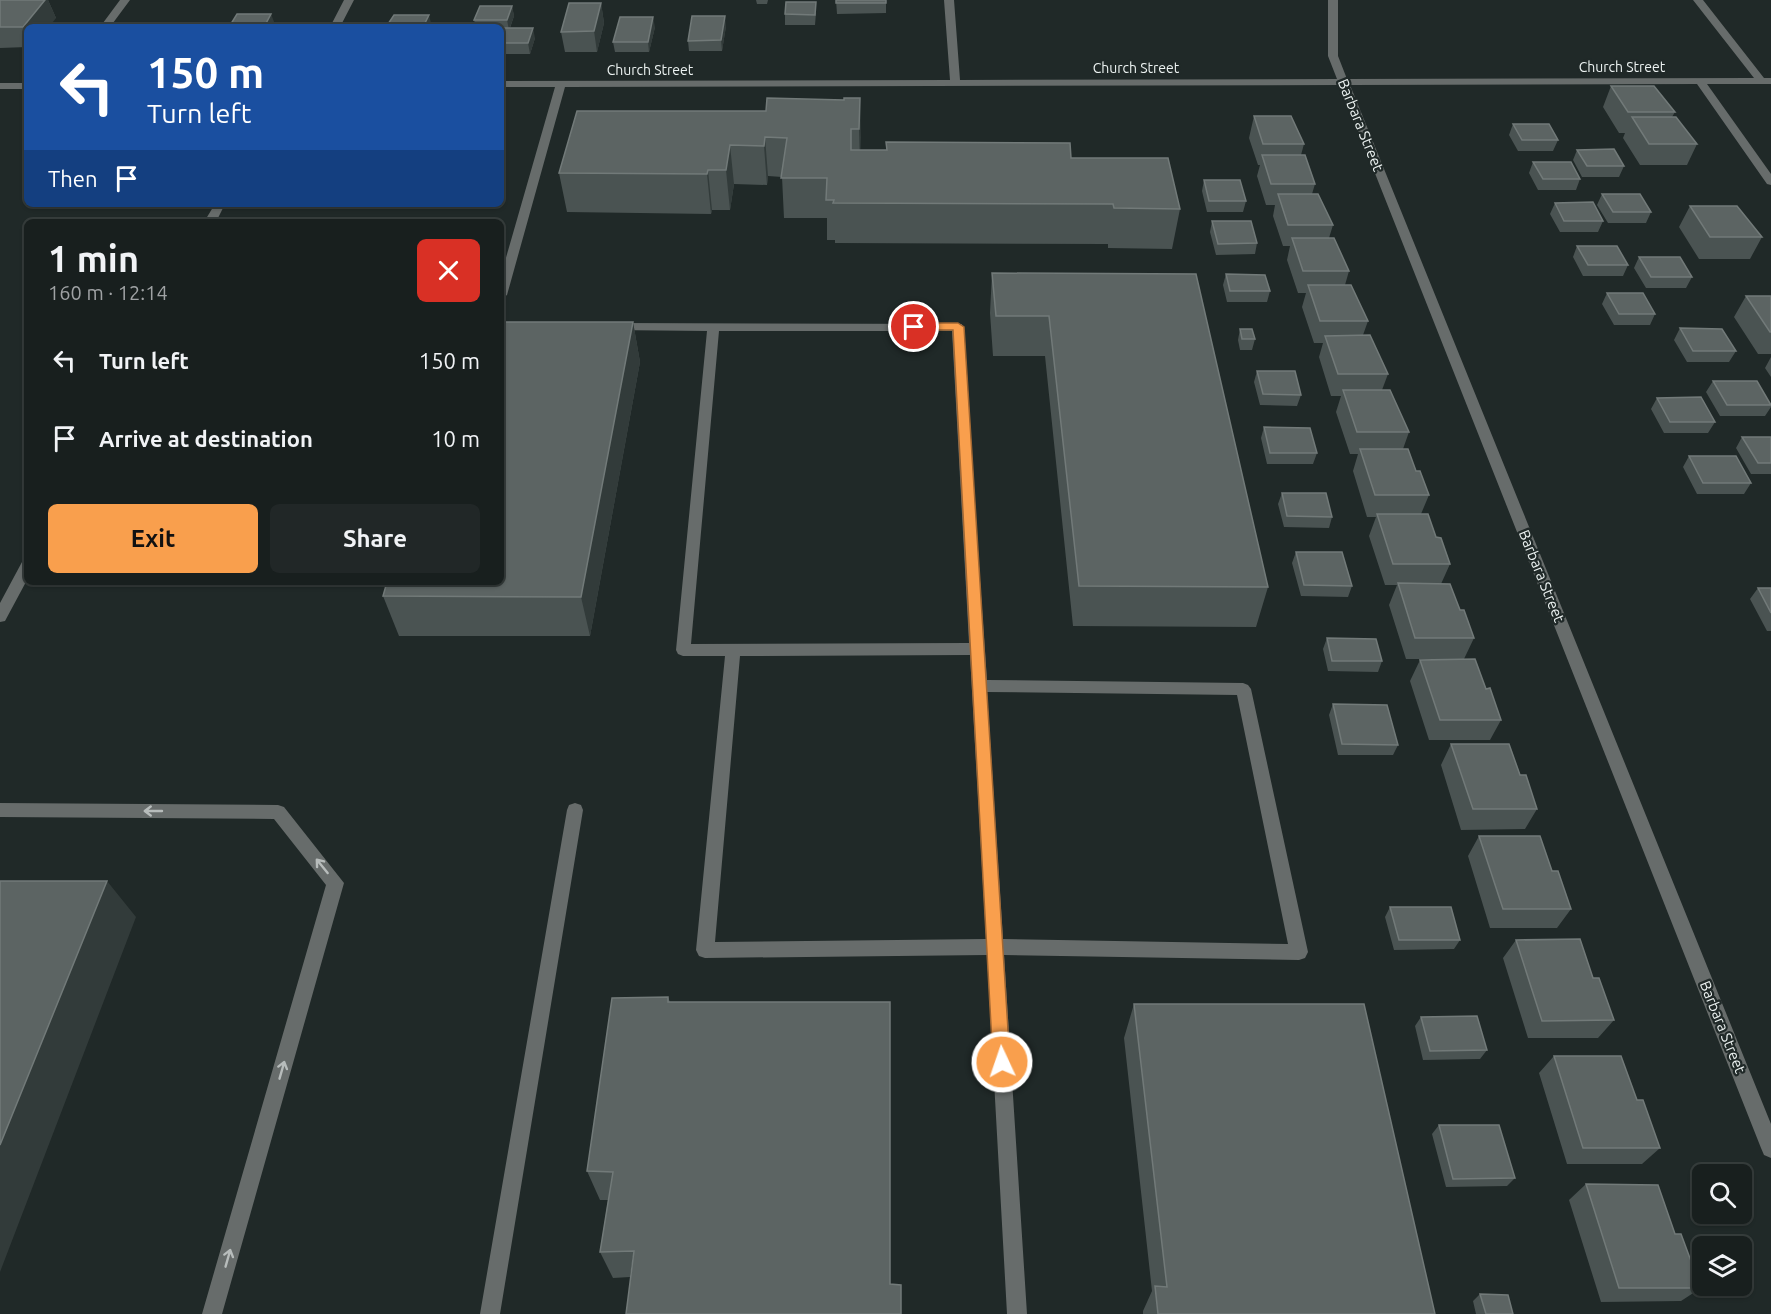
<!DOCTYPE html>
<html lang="en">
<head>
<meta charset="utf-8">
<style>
	:root { --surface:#181f1e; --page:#212727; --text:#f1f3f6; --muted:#9fa2a4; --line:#363d3c; --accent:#f99f4d }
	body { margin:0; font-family:Ubuntu,sans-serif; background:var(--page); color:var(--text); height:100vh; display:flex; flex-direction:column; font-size:22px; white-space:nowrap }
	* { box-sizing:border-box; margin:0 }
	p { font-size:20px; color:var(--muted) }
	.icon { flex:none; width:33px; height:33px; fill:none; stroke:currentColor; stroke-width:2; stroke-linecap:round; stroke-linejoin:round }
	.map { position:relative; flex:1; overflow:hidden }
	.panel { position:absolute; left:24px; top:219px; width:480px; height:366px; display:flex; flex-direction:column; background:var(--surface); border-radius:9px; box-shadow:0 2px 4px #0004,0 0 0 2px var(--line) }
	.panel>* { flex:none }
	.top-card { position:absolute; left:24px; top:24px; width:480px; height:183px; border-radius:9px; box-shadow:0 2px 4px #0004,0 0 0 2px var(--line); background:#1a4fa0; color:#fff; overflow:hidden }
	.tools { position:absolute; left:1692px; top:1164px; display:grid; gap:12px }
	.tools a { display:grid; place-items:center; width:60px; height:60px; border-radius:9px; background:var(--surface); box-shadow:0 2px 4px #0004,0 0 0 2px var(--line); font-size:30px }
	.pin { position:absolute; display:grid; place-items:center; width:51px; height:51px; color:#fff; margin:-26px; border:3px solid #fff; border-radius:50%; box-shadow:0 2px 6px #0007 }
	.me { position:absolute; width:66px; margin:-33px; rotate:357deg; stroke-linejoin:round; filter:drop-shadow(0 0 4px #0008) }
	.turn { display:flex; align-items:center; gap:21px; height:126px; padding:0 24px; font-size:27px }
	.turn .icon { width:78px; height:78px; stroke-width:2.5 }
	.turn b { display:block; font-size:42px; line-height:51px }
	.then { display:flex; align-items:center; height:57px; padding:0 24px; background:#0003; gap:12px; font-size:22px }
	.round { display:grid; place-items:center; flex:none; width:63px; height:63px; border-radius:9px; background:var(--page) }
	.headline { display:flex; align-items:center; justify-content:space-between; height:102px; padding:0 24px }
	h1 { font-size:36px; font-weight:700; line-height:45px }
	.action { display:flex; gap:12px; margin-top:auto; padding:12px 24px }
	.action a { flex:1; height:69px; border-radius:9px; background:var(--accent); color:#111; font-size:24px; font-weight:700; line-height:69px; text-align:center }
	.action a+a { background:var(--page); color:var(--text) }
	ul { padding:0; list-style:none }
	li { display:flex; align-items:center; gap:18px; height:78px; padding:0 24px }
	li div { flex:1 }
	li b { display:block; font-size:22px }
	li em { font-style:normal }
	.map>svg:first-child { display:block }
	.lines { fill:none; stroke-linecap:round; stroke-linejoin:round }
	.minor { fill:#676c6b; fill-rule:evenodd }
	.wall { fill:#4a5352 }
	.shaded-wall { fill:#323b3a }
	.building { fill:#5c6463; stroke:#727a79; stroke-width:1.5 }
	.oneway { stroke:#b7bcbb }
	.route { fill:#f99f4d; stroke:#a26732; stroke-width:1.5 }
	.labels { text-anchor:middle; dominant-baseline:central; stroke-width:4.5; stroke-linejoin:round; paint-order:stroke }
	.far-street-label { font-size:14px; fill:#ecf2f1; stroke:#202928 }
	.street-label { font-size:15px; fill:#ecf2f1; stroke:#202928 }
</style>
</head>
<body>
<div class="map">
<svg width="1771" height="1314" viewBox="0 0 1771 1314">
	<rect width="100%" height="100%" fill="#202928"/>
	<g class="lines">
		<!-- minor -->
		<path class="minor" d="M120,0H130L110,27H100Z
			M344,0H354L340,27H330Z
			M944,0H954L960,80L1337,79L1328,56V0H1338V56L1347,79L1754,78L1693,0H1703L1764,78H1771V84H1707L1771,174V185L1767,184L1697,84L1350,85L1771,1124V1158L1764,1155L1761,1148L1340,85L565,87L507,295L501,299V275L555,87H501V81L950,80Z
			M0,83H27V89H0Z
			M215,204H225L216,222H204Z
			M615,323L962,324L987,680L1243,683L1248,685L1251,689L1308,952L1305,958L1299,960L1004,955L1027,1314H1007L987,955L705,958L699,956L696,950L725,656H683L678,654L676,650L707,331L611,330V324ZM719,331H952L969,643L691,644ZM970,655L986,939L715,942L740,656ZM987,692L1237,695L1288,944L1003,939Z
			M27,561V580L5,621L0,622V603L22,562Z
			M0,803L278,805L284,807L344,883L222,1314H202L326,885L274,819L0,817Z
			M575,803L581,805L583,810L500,1314H480L567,810L569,805Z"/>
	</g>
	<!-- wall -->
	<path class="wall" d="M0,0H48L56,18L27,27V47L0,48Z
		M756,0H768L767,4H757Z
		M836,0H886V13L837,14Z
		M601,3L604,23L597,52H565L561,32Z
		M512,6L514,16L510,28L535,38L530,54H501V27H476L474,20Z
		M816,13L815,25H785V14Z
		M726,26L722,51H689L688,41Z
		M655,27L649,52H615L613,42Z
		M1611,86L1675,112L1672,117L1697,144L1687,165H1640L1623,138L1625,133H1619L1603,107Z
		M860,98V150L1071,158L1180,209L1172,249L1108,248V244L835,243V240H827V218H784L782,177L768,176L767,185L734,184L730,210H712L711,214L567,212L559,173L766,111Z
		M1254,116L1304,144L1301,155L1315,184L1312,194L1333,225L1329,238L1349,271L1345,285L1368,321L1363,335L1388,374L1382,390L1409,432L1403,449L1429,495L1421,514L1436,537L1450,564L1441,584L1460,610L1474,638L1464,659H1406L1389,605L1397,585H1385L1369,536L1376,517H1367L1353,471L1358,454H1350L1336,412L1341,396H1331L1319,357L1323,343H1314L1302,307L1306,293H1298L1287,260L1290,246H1283L1273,216L1275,205H1266L1257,176L1260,165H1258L1249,138Z
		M1513,124L1558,140L1553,151H1518L1509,135Z
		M1577,150L1624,166L1619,177H1582L1573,160Z
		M1533,162L1580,179L1576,190H1538L1529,173Z
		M1204,180L1246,201L1243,212H1207L1202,191Z
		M1602,194L1651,212L1646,223H1608L1597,205Z
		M1555,203L1603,221L1598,232H1560L1550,214Z
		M1690,206L1762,237L1750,259H1699L1679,227Z
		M1212,221L1257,243L1255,254L1216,255L1210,232Z
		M1577,246L1628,265L1623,276H1583L1573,257Z
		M1639,257L1692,277L1686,288H1646L1634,268Z
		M992,273L1196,274L1268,587L1256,627L1073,626L1045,356H993L990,313Z
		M1226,274L1270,291L1267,302H1227L1223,285Z
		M1607,293L1655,314L1650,325H1614L1602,304Z
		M1746,296H1771V354H1758L1734,317Z
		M633,322L640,362L590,636H399L383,596Z
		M1680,328L1736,351L1729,362H1687L1674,340Z
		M1240,329L1255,339L1252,350H1240L1238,340Z
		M1771,357V377L1765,368Z
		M1257,371L1301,395L1297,406L1260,405L1254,382Z
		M1713,381L1771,404V407L1765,416H1720L1706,392Z
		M1657,398L1715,422L1708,433H1664L1651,409Z
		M1264,427L1317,453L1313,464H1267L1261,438Z
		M1742,437H1771V474H1751L1736,448Z
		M1689,456L1751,483L1744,494H1697L1683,467Z
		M1282,493L1332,517L1329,528L1284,527L1278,504Z
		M1296,552L1352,586L1348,597L1301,596L1292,563Z
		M1758,588H1771V631H1767L1750,599Z
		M1327,638L1382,661L1378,672L1328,671L1323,649Z
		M1420,660L1486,689L1501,720L1490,740H1429L1410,681Z
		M1333,704L1398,745L1393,755H1338L1329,715Z
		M1451,744L1520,775L1537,809L1525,829L1461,830L1441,765Z
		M1479,836L1552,871L1571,909L1557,928H1490L1468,856Z
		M1390,907L1460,940L1454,949L1394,950L1385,917Z
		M1516,940L1593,978L1614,1020L1598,1038H1528L1503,958Z
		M668,997L670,1002L630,1277L613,1278L600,1252L608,1200H600L587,1171Z
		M1134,1004L1435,1314H1143V1311L1152,1291L1124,1038Z
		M1421,1017L1487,1050L1480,1059L1423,1060L1415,1026Z
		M1554,1056L1637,1100L1660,1148L1642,1164H1567L1539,1073Z
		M1439,1125L1515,1178L1507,1186L1446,1187L1432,1134Z
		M1586,1184L1675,1234L1701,1288L1681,1301L1601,1302L1569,1200Z
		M1480,1294L1513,1314H1476L1473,1301Z"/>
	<!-- shaded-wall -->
	<path class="shaded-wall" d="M45,0H48L56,18L49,27H27V35L23,27Z
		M601,3L604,23L597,52L594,31Z
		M512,6L514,16L509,30L507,20Z
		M271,14L276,27H264Z
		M429,15L432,27H423Z
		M725,16L726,26L722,51L721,40Z
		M653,17L655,27L649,52L648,42Z
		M533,28L535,38L530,54L528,43Z
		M860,98L861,137L860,168L859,129Z
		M765,137L768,176L767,185L764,146Z
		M730,145L734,184L730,210L726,170Z
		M708,170L712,210L711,214L707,174Z
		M633,322L640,362L590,636L581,597Z
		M107,881L136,917L0,1272V1145Z"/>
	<!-- building -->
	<path class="building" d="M0,0H45L23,27H0Z
		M836,0H886V3H836Z
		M786,2H816L815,15L785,14Z
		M569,3H601L594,31L561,32Z
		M480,6H512L507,20H474Z
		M237,14H271L264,27H229Z
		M394,15H429L423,27H386Z
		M692,16H725L721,40L688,41Z
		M620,17H653L648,42H613Z
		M501,28H533L528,43H501Z
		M1611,86H1654L1675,112H1628Z
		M767,98L844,100V98H860L859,129H851V150H887L886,142L1070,143L1071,158H1168L1180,209L1114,208L1113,204L833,203L834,200H826L827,178H781L787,138L765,137L764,146L730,145L726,170H708L707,174L559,173L577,111H766Z
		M1254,116H1291L1304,144H1263Z
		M1632,117H1676L1697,144H1649Z
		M1513,124H1549L1558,140H1522Z
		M1614,149L1624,166H1587L1577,150Z
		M1262,155H1305L1315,184H1271Z
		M1533,162H1571L1580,179H1543Z
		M1204,180H1240L1246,201H1209Z
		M1278,194H1318L1333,225H1288Z
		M1602,194H1640L1651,212H1613Z
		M1593,202L1603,221H1564L1555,203Z
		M1690,206H1737L1762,237H1710Z
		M1212,221H1251L1257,243L1218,244Z
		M1292,238H1334L1349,271H1303Z
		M1577,246H1617L1628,265H1588Z
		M1639,257H1680L1692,277H1651Z
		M992,273L1196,274L1268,587L1079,586L1049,316H996Z
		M1226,274L1265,275L1270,291H1230Z
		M1308,285H1351L1368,321H1320Z
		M1607,293H1643L1655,314H1619Z
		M1746,296H1771V332H1770Z
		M501,322H633L581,597L383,596L387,582H501Z
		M1680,328L1722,329L1736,351H1693Z
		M1240,329H1252L1255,339H1242Z
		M1370,335L1388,374H1338L1325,336Z
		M1257,371H1295L1301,395L1263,394Z
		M1713,381H1757L1771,405H1727Z
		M1343,390H1390L1409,432H1357Z
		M1701,397L1715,422H1670L1657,398Z
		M1264,427L1310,428L1317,453H1270Z
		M1742,437H1771V463H1758Z
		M1360,449H1408L1416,471H1420L1429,495H1375Z
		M1689,456H1736L1751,483H1703Z
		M1282,493H1326L1332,517L1287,516Z
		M1377,514H1428L1436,537L1441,538L1450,564H1393Z
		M1296,552H1342L1352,586L1304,585Z
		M1398,583L1450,584L1460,610H1464L1474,638H1415Z
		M1758,588H1771V613Z
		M1327,638L1376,639L1382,661H1332Z
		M1475,659L1486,689L1490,688L1501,720H1440L1420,660Z
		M1333,704L1387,705L1398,745L1342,744Z
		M1451,744H1509L1520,775H1526L1537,809H1473Z
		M1479,836H1540L1552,871H1558L1571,909H1503Z
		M0,881H107L0,1145Z
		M1390,907H1451L1460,940H1399Z
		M1580,939L1593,978H1599L1614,1020L1542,1021L1516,940Z
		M668,997V1002H890V1284L901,1285V1314H626L634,1251L600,1252L613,1172L587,1171L612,998Z
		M1134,1004H1364L1435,1314H1158L1155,1286L1167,1287Z
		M1477,1016L1487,1050L1430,1051L1421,1017Z
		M1554,1056H1621L1637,1100H1643L1660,1148H1583Z
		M1439,1125H1499L1515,1178L1453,1179Z
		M1586,1184L1658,1185L1675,1234H1681L1701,1288H1619Z
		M1480,1294L1508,1295L1513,1314H1486Z"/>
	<!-- one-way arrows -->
	<defs><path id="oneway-shaft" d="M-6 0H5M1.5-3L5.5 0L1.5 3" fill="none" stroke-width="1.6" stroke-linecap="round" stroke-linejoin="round" transform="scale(1.5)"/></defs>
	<g class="oneway">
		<use href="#oneway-shaft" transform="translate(153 811) rotate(-180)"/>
		<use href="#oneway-shaft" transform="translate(322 866) rotate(-129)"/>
		<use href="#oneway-shaft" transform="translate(282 1070) rotate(-74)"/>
		<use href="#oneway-shaft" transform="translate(228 1258) rotate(-74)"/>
	</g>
	<!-- route -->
	<path class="route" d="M958,323L964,327L1010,1062L1008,1067L1002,1070L996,1067L993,1062L953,330H914L908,327L914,323Z"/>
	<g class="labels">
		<!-- far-street labels -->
		<g class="far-street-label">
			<text x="1622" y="67">Church Street</text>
			<text x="1136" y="68">Church Street</text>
			<text x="650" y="70">Church Street</text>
		</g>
		<!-- street labels -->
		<g class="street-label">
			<text transform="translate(1361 125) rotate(68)">Barbara Street</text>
			<text transform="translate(1542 576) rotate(68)">Barbara Street</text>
			<text transform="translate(1723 1027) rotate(68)">Barbara Street</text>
		</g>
	</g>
</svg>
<div class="tools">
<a><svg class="icon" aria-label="search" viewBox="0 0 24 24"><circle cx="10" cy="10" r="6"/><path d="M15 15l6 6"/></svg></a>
<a><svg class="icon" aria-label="layers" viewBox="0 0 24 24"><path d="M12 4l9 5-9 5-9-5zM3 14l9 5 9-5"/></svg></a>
</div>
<div class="pin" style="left:914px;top:327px;background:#d93025"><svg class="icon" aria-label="arrive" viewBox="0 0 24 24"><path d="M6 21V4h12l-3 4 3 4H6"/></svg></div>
<svg class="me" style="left:1002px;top:1062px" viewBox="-20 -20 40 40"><circle r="17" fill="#f99f4d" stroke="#fff" stroke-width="3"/><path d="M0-11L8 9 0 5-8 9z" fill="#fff"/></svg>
<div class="top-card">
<div class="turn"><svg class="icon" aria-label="left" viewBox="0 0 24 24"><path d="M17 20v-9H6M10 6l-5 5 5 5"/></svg><div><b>150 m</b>Turn left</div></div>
<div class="then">Then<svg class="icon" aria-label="arrive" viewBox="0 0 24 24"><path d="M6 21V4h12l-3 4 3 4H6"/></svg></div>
</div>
<section class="panel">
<div class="headline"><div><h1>1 min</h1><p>160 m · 12:14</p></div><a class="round" style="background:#d93025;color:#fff"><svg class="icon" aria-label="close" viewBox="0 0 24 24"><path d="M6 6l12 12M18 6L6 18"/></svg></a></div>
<ul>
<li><svg class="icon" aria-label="left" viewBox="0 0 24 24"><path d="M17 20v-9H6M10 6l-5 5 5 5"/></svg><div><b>Turn left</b></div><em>150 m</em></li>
<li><svg class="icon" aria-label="arrive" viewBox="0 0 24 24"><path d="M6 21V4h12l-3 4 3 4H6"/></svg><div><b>Arrive at destination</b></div><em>10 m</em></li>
</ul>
<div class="action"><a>Exit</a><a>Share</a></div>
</section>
</div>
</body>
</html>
